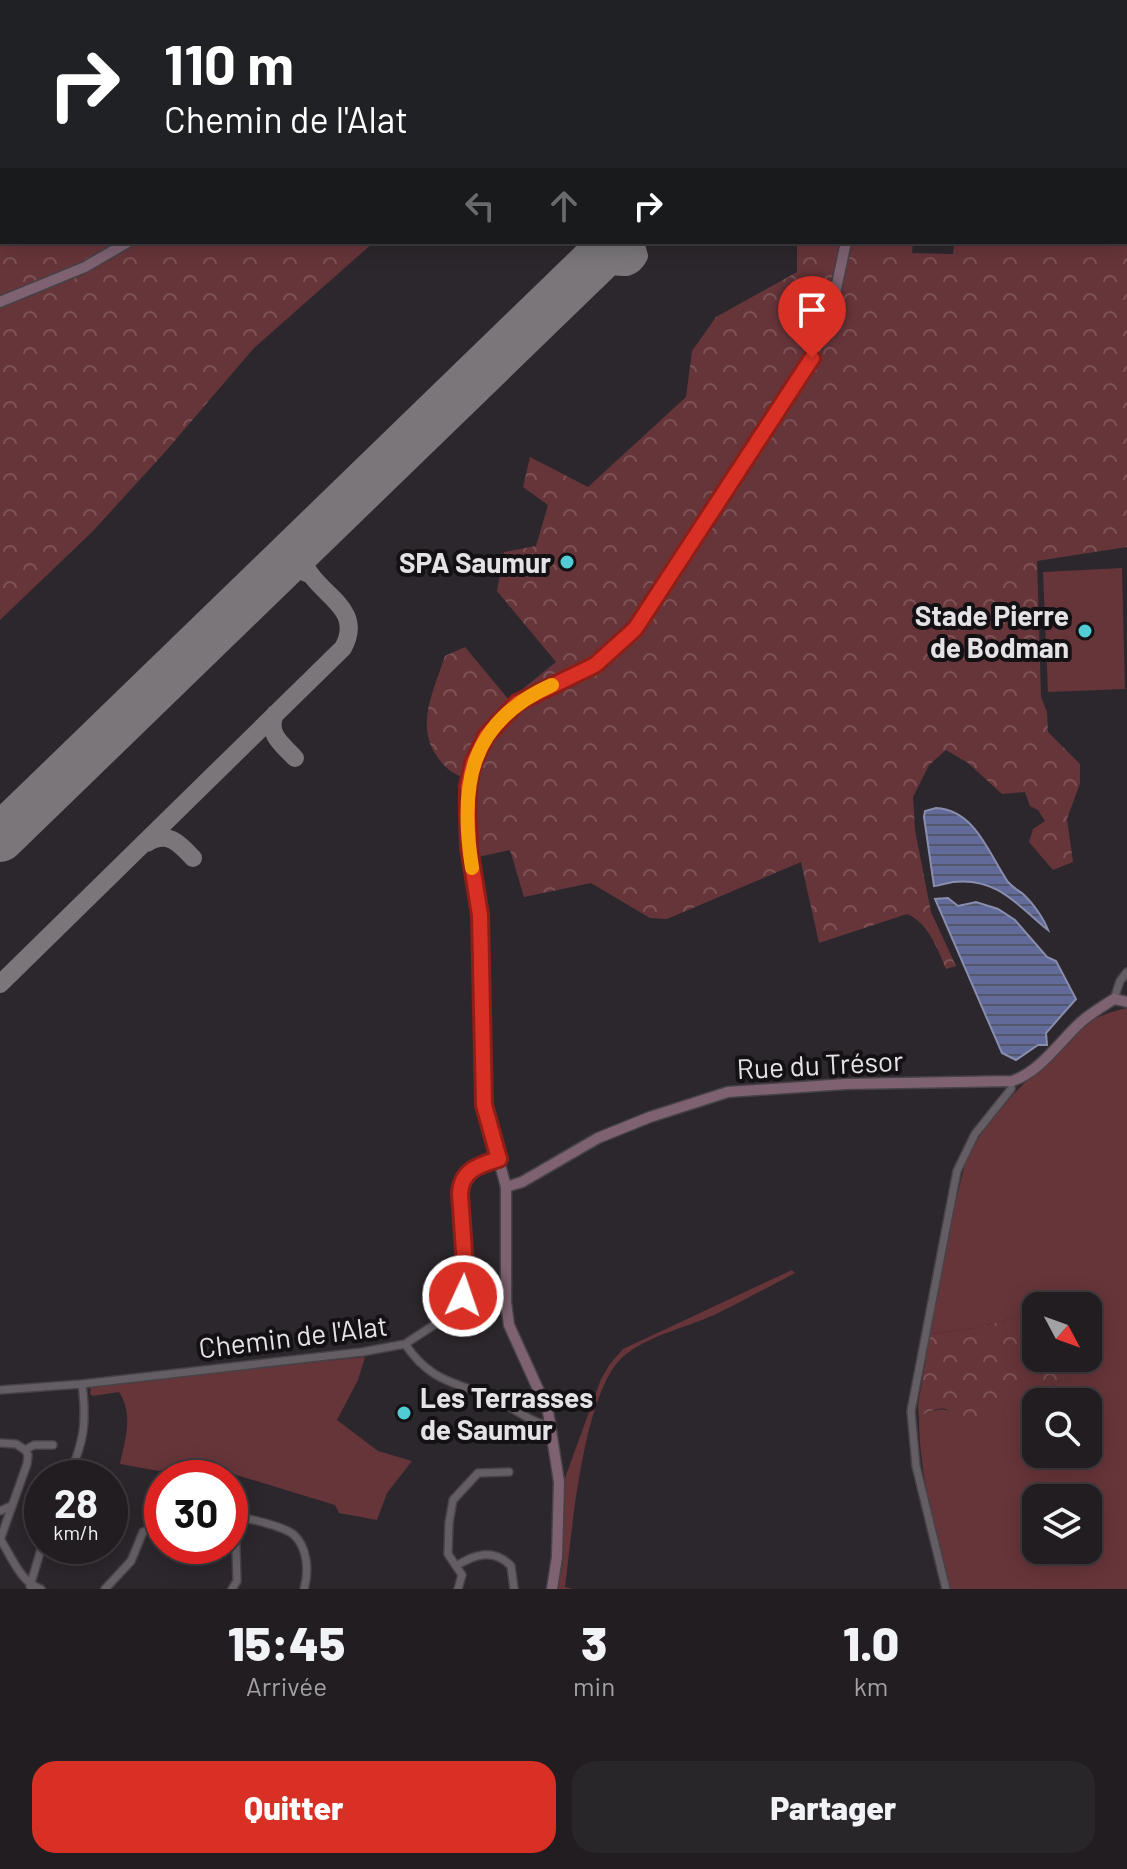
<!DOCTYPE html>
<html lang="fr">
<head>
<meta charset="utf-8">
<style>
	:root { --surface:#211d21; --page:#29262a; --text:#f1f3f6; --muted:#a2a2a5; --line:#3e3b3f; --accent:#d93025 }
	body { margin:0; font-family:Barlow,sans-serif; background:var(--page); color:var(--text); height:100vh; display:flex; flex-direction:column; font-size:30px; white-space:nowrap }
	* { box-sizing:border-box; margin:0 }
	p { font-size:26px; color:var(--muted) }
	.icon { flex:none; width:44px; height:44px; fill:none; stroke:currentColor; stroke-width:2; stroke-linecap:round; stroke-linejoin:round }
	.map { position:relative; height:1589px; overflow:hidden }
	.panel { display:flex; flex-direction:column; background:var(--surface); flex:1 }
	.panel>* { flex:none }
	.guide { position:absolute; left:0px; top:0px; width:1128px; height:244px; box-shadow:0 4px 20px #0003,0 0 0 2px var(--line); background:#202124; color:#fff; overflow:hidden }
	.needle { width:52px; rotate:131deg }
	.fabs { position:absolute; left:1022px; top:1292px; display:grid; gap:16px }
	.fabs a { display:grid; place-items:center; width:80px; height:80px; border-radius:16px; background:var(--surface); box-shadow:0 4px 20px #0003,0 0 0 2px var(--line); font-size:40px }
	.speed { position:absolute; left:24px; top:1460px; display:flex; gap:16px; font-size:40px; font-weight:700; text-align:center }
	.speed>* { display:grid; place-content:center; width:104px; height:104px; border-radius:50%; background:var(--surface); box-shadow:0 4px 20px #0003,0 0 0 2px var(--line); line-height:1 }
	.speed small { font-size:20px; font-weight:400 }
	.speed .limit { border:12px solid #d22; background:#fff; color:#111 }
	.pin { position:absolute; display:grid; place-items:center; width:68px; height:68px; color:#fff; margin:-82px -34px; border-radius:50% 50% 50% 0; rotate:-45deg; box-shadow:0 0 8px #0007 }
	.pin .icon { rotate:45deg }
	.me { position:absolute; width:88px; margin:-44px; rotate:3deg; stroke-linejoin:round; filter:drop-shadow(0 0 6px #0008) }
	.turn { display:flex; align-items:center; gap:28px; height:168px; padding:0 32px; font-size:36px }
	.turn .icon { width:104px; height:104px; stroke-width:2.5 }
	.turn b { display:block; font-size:56px; line-height:68px }
	.lanes { display:flex; align-items:center; height:76px; padding:0 32px; background:#0003; justify-content:center; gap:40px; direction:ltr }
	.lanes .off { opacity:.35 }
	.eta { display:flex; justify-content:space-evenly; align-items:center; height:136px; text-align:center }
	.eta b { font-size:48px; font-weight:800; line-height:56px }
	.primary-button { display:flex; gap:16px; margin-top:auto; padding:16px 32px }
	.primary-button a { flex:1; height:92px; border-radius:24px; background:var(--accent); color:#fff; font-size:32px; font-weight:800; line-height:92px; text-align:center }
	.primary-button a+a { background:var(--page); color:var(--text) }
	.map>svg:first-child { display:block }
	.grass { fill:#66353a; fill-rule:evenodd }
	.forest { fill:url(#forest-crowns) }
	.water { fill:url(#water-rules); stroke:#898eaf; stroke-width:2 }
	.lines { fill:none; stroke-linecap:round; stroke-linejoin:round }
	.taxiway { stroke:#7a767a; stroke-width:18 }
	.runway { stroke:#7a767a; stroke-width:48 }
	.street-casing { stroke:#464246; stroke-width:10 }
	.secondary-casing { stroke:#464246; stroke-width:13 }
	.street { stroke:#645e64; stroke-width:7 }
	.secondary { stroke:#7e6272; stroke-width:10 }
	.route-casing { stroke:#8d1f18; stroke-width:20 }
	.route { stroke:#d93025; stroke-width:14 }
	.slow { stroke:#f59e0b; stroke-width:14 }
	.poi-dot { fill:#51ccd4; stroke:#131113; stroke-width:3 }
	.labels { text-anchor:middle; dominant-baseline:central; stroke-width:8; stroke-linejoin:round; paint-order:stroke }
	.poi-label { font-size:28px; font-weight:bold; fill:#e5e2e6; stroke:#131113; text-anchor:end }
	.street-label { font-size:28px; fill:#e5e2e6; stroke:#131113 }
</style>
</head>
<body>
<div class="map">
<svg width="1127" height="1589" viewBox="0 0 1127 1589">
	<defs>
		<pattern id="forest-crowns" width="20" height="18" patternUnits="userSpaceOnUse" patternTransform="scale(2)"><rect width="20" height="18" fill="#66353a"/><path d="M2 6a3 3 0 1 1 6 0M12 15a3 3 0 1 1 6 0" fill="none" stroke="#7c5256"/></pattern>
		<pattern id="water-rules" width="6" height="5" patternUnits="userSpaceOnUse" patternTransform="scale(2)"><rect width="6" height="5" fill="#616a98"/><path d="M0 2.5h6" fill="none" stroke="#53576e"/></pattern>
	</defs>
	<rect width="100%" height="100%" fill="#2c272c"/>
	<!-- grass -->
	<path class="grass" d="M1122,568L1125,689L1048,692L1043,572Z
		M1127,1008V1589H949C936,1532 919,1476 919,1417C942,1404 949,1410 972,1419L1038,1396L1079,1369L1082,1358H1088V1306H1083V1300L1060,1306H1036V1312L974,1328L930,1334C939,1288 946,1241 957,1196C961,1182 963,1167 969,1155C985,1121 1021,1086 1047,1060C1076,1032 1086,1017 1127,1008ZM1036,1402H1088V1454H1036ZM1036,1498H1088V1550H1036Z
		M792,1270L795,1273C768,1287 741,1302 714,1315C685,1328 650,1335 625,1355C583,1388 572,1533 565,1587L573,1589H557L563,1562L565,1478L601,1379L610,1364L623,1349Z
		M365,1357L358,1380L337,1420L378,1451L412,1461L387,1493L377,1520L339,1513L335,1505L207,1466L179,1465L159,1471L120,1464C125,1439 134,1415 119,1392L93,1396L90,1394L91,1385Z"/>
	<!-- forest -->
	<path class="forest" d="M0,0H348L349,2H2V242H119L82,265L0,296Z
		M808,0H1127V547L1037,561L1041,697L1047,712L1048,732L1080,764V783L1067,819L1073,862L1053,870L1029,842L1033,829L1045,821L1038,810L1030,806L1025,792L1002,794L968,763L946,750L929,765L913,797L915,830L931,912L956,966L946,969C938,950 928,922 907,914L819,943L801,862L667,919L650,918L591,883L524,897L510,850L478,857L477,783C468,779 455,775 448,769C410,734 432,696 445,656L465,647L509,700L556,662L497,591L504,552L536,546L548,505L523,487L530,457L588,487L686,397L692,351L716,317L797,272V242H913L912,253L953,254L954,242H1126V2Z
		M137,242H374L253,349L165,452L93,531L0,620V306L83,275Z
		M1036,1312V1358H1082L1079,1369C1061,1383 994,1422 972,1419C945,1416 952,1398 919,1417L918,1405L930,1334L974,1328Z"/>
	<!-- water -->
	<path class="water" d="M936,808C976,810 989,855 1008,882C1013,888 1018,890 1023,894C1033,903 1044,919 1048,930C1018,906 998,877 953,882C947,883 941,885 934,886L924,817L925,811Z
		M948,898L958,906L976,902L998,909L1015,920L1047,957L1056,961L1076,999L1046,1033L1047,1045H1038L1016,1060L1002,1053L935,899Z"/>
	<g class="lines">
		<!-- taxiway -->
		<path class="taxiway" d="M578,278C583,274 589,268 595,266C612,261 629,277 639,256L637,249L632,242
			M273,575L292,567L309,574
			M275,714C266,734 283,745 295,758
			M147,843C167,830 179,843 193,858
			M0,984L343,648C372,596 282,587 309,539"/>
		<!-- runway -->
		<path class="runway" d="M0,838L615,242"/>
		<defs>
			<path id="street" d="M345,0L346,2
				M1114,999L1120,981L1127,972
				M405,1344C434,1387 461,1381 501,1402C517,1410 533,1424 552,1426
				M0,1390L82,1384L362,1352L405,1344L434,1325L457,1305L463,1296L466,1280L460,1194C461,1170 478,1165 499,1159
				M0,1443L16,1444L25,1450
				M25,1450L34,1445H53
				M68,1478C84,1442 87,1423 82,1384
				M0,1511L11,1506
				M230,1515C246,1518 280,1525 293,1534C308,1547 309,1572 304,1589
				M0,1539C12,1557 20,1582 41,1589
				M0,1540L27,1464L28,1455L25,1450
				M456,1566C475,1554 494,1548 511,1566L514,1589
				M30,1586L42,1546
				M105,1589L131,1561L143,1532L162,1523
				M232,1589L237,1581L235,1516
				M458,1589L462,1575L448,1554L449,1523L453,1500L478,1473L509,1472
				M946,1589L916,1466L911,1411L957,1171L975,1134L1011,1089L1012,1081"/>
			<path id="secondary" d="M822,0L823,2
				M412,2L414,0
				M0,302L85,267L128,242
				M506,1187L522,1182L598,1138L650,1117L728,1092L846,1084L1012,1081C1040,1072 1060,1041 1081,1022C1091,1013 1103,1006 1114,999L1127,1002
				M552,1589L557,1557L559,1482L548,1411L509,1325L506,1302V1187L484,1105L480,915L469,847L468,786L479,750L486,736L504,715L531,694L595,665L624,641L644,616L812,358L834,298L846,242"/>
		</defs>
		<!-- street casing -->
		<use href="#street" class="street-casing"/>
		<!-- secondary casing -->
		<use href="#secondary" class="secondary-casing"/>
		<!-- street -->
		<use href="#street" class="street"/>
		<!-- secondary -->
		<use href="#secondary" class="secondary"/>
	</g>
	<g class="lines">
		<defs>
			<path id="route" d="M463,1296L466,1280L460,1194C461,1170 479,1165 499,1159L484,1105L480,915L469,847L468,815V786L473,763L486,736L517,703L595,665L635,629L812,358"/>
		</defs>
		<!-- route casing -->
		<use href="#route" class="route-casing"/>
		<!-- route -->
		<use href="#route" class="route"/>
		<!-- slow -->
		<path class="slow" d="M472,868C459,785 469,722 552,685"/>
	</g>
	<!-- markers -->
	<g class="poi-dot">
		<circle cx="567" cy="562" r="8"/>
		<circle cx="1085" cy="631" r="8"/>
		<circle cx="404" cy="1413" r="8"/>
	</g>
	<g class="labels">
		<!-- poi labels -->
		<g class="poi-label">
			<text x="551" y="562">SPA Saumur</text>
			<text x="1069" y="615">Stade Pierre<tspan x="1069" dy="32">de Bodman</tspan></text>
			<text x="420" y="1397" text-anchor="start">Les Terrasses<tspan x="420" dy="32">de Saumur</tspan></text>
		</g>
		<!-- street labels -->
		<g class="street-label">
			<text transform="translate(820 1064) rotate(-3)">Rue du Trésor</text>
			<text transform="translate(293 1336) rotate(-7)">Chemin de l'Alat</text>
		</g>
	</g>
</svg>
<div class="fabs">
<a><svg class="needle" viewBox="-14 -14 28 28"><path d="M0-13l5 13h-10z" fill="#e53935"/><path d="M0 13l5-13h-10z" fill="#a2a2a5"/></svg></a>
<a><svg class="icon" aria-label="search" viewBox="0 0 24 24"><circle cx="10" cy="10" r="6"/><path d="M15 15l6 6"/></svg></a>
<a><svg class="icon" aria-label="layers" viewBox="0 0 24 24"><path d="M12 4l9 5-9 5-9-5zM3 14l9 5 9-5"/></svg></a>
</div>
<div class="speed"><div>28<small>km/h</small></div><div class="limit">30</div></div>
<div class="pin" style="left:812px;top:358px;background:#d93025"><svg class="icon" aria-label="arrive" viewBox="0 0 24 24"><path d="M6 21V4h12l-3 4 3 4H6"/></svg></div>
<svg class="me" style="left:463px;top:1296px" viewBox="-20 -20 40 40"><circle r="17" fill="#d93025" stroke="#fff" stroke-width="3"/><path d="M0-11L8 9 0 5-8 9z" fill="#fff"/></svg>
<div class="guide">
<div class="turn"><svg class="icon" aria-label="right" viewBox="0 0 24 24"><path d="M7 20v-9h11M14 6l5 5-5 5"/></svg><div><b>110 m</b>Chemin de l'Alat</div></div>
<div class="lanes"><svg class="icon off" aria-label="left" viewBox="0 0 24 24"><path d="M17 20v-9H6M10 6l-5 5 5 5"/></svg><svg class="icon off" aria-label="ahead" viewBox="0 0 24 24"><path d="M12 20V5M6 11l6-6 6 6"/></svg><svg class="icon" aria-label="right" viewBox="0 0 24 24"><path d="M7 20v-9h11M14 6l5 5-5 5"/></svg></div>
</div>
</div>
<section class="panel">
<div class="eta">
<div><b>15:45</b><p>Arrivée</p></div>
<div><b>3</b><p>min</p></div>
<div><b>1.0</b><p>km</p></div>
</div>
<div class="primary-button"><a>Quitter</a><a>Partager</a></div>
</section>
</body>
</html>
